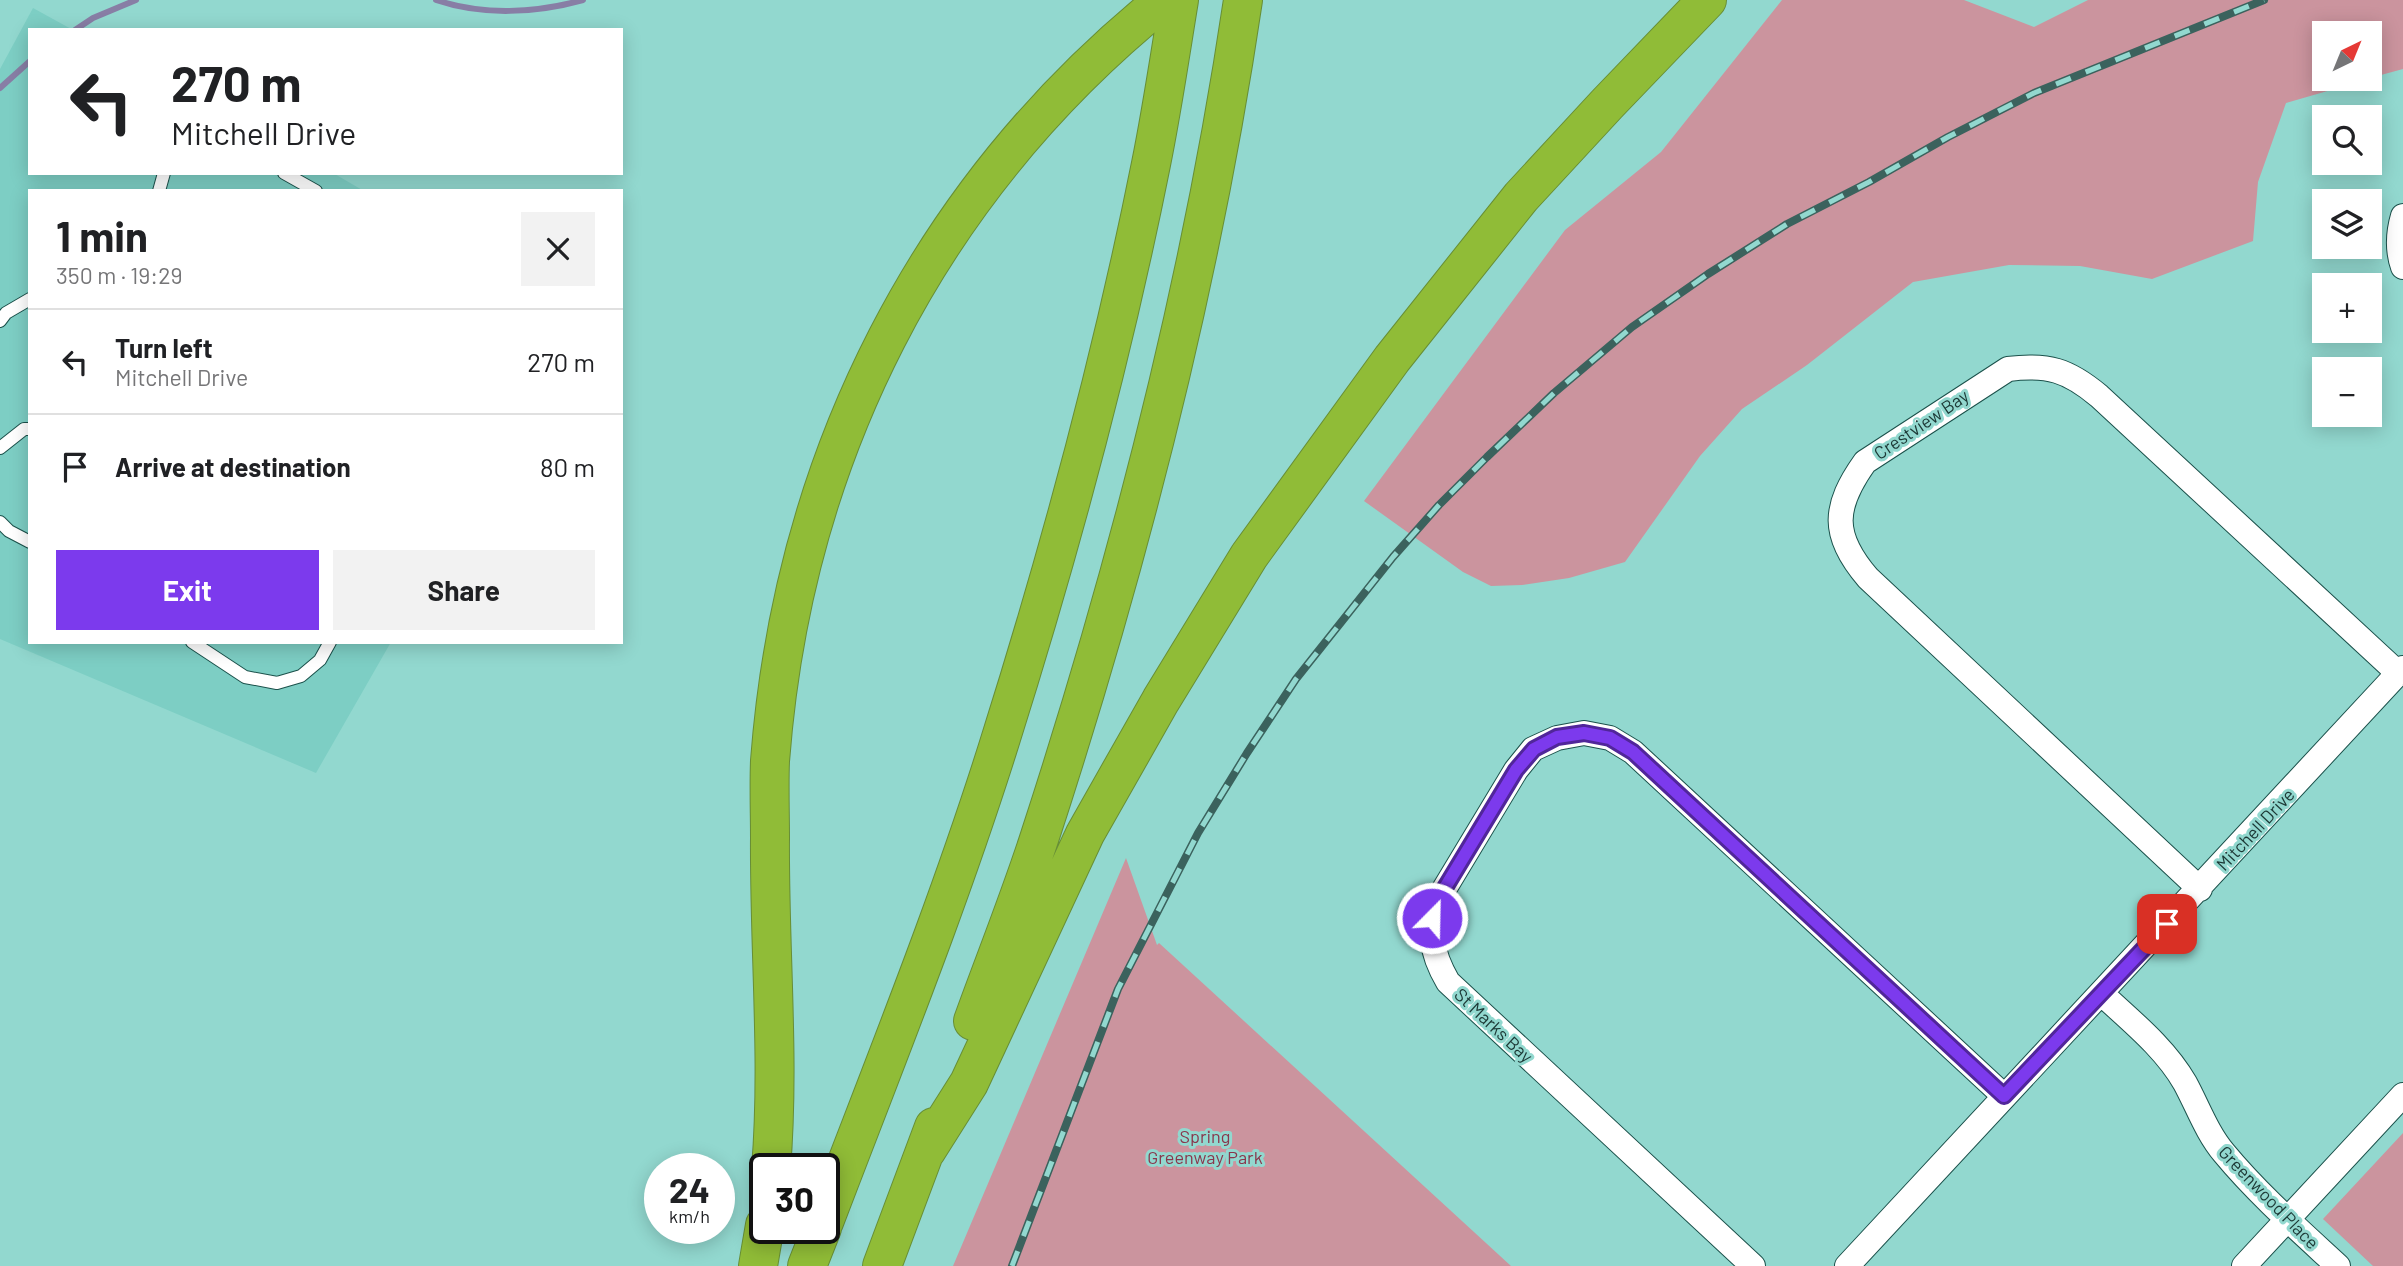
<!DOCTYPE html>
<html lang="en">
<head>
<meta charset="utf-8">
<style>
	:root { --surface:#fff; --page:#f2f2f2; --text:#202124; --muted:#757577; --line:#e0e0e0; --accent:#7c3aed }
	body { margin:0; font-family:Barlow,sans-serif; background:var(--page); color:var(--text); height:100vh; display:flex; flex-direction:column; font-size:26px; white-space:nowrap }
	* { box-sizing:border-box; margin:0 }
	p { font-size:23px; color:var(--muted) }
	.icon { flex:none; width:38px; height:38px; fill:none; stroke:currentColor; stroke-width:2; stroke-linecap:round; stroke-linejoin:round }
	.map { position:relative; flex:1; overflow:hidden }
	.sheet { position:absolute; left:28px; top:189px; width:595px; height:455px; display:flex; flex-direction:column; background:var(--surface); border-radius:0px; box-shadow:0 4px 18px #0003 }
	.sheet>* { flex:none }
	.hud { position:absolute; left:28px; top:28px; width:595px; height:147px; border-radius:0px; box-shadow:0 4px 18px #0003; background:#fff; color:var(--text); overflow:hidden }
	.needle { width:46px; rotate:43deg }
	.controls { position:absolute; left:2312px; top:21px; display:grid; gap:14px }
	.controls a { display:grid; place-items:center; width:70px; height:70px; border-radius:0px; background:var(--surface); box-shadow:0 4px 18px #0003; font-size:35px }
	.speed { position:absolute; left:644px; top:1153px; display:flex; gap:14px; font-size:35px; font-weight:700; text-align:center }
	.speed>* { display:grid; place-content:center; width:91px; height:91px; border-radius:50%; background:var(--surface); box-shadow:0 4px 18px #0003; line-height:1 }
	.speed small { font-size:18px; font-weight:400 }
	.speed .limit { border:4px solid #111; border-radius:10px; background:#fff; color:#111 }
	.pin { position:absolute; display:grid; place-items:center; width:60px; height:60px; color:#fff; margin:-30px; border-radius:14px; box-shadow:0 4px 10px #0006 }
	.me { position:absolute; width:77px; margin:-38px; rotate:23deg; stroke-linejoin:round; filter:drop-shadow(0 0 5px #0008) }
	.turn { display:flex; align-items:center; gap:24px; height:147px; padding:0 28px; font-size:32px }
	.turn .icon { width:91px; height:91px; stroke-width:2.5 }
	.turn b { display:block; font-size:49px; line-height:60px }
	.round { display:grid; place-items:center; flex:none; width:74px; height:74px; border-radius:0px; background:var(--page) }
	.headline { display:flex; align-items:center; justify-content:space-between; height:119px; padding:0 28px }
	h1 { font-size:42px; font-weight:700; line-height:52px }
	.button { display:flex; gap:14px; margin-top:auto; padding:14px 28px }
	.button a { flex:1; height:80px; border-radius:0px; background:var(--accent); color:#fff; font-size:28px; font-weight:700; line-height:80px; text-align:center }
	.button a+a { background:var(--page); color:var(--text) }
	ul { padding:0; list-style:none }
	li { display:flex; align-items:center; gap:21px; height:105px; padding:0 28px; border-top:2px solid var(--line) }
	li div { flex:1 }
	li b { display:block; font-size:26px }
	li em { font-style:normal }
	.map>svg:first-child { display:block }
	.built { fill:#7dcec4 }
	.green { fill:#cb949e }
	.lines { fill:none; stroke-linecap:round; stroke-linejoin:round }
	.stream { stroke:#887ea5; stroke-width:6 }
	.lane-casing { stroke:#1b514b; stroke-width:14 }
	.street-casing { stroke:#1b514b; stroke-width:26 }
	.highway-casing { stroke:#678e36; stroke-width:40 }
	.lane { stroke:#fff; stroke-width:12 }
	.street { stroke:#fff; stroke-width:24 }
	.highway { stroke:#90bc37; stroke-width:38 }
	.rail-casing { stroke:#3b625d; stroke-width:8 }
	.rail { stroke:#92d8cf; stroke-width:5; stroke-dasharray:16; stroke-linecap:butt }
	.route-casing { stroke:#51269a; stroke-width:18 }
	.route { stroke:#7c3aed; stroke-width:12 }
	.labels { text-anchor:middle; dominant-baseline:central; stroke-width:6; stroke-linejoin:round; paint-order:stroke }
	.street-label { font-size:18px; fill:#1c3835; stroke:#92d8cf }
	.park-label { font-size:18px; fill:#89364c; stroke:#92d8cf }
</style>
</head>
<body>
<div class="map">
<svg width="2403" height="1266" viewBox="0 0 2403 1266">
	<rect width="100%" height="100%" fill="#92d8cf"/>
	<!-- built -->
	<path class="built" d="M33,8L73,30H30V173H333L364,191H30V642H391L316,773L0,639V69Z"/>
	<!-- green -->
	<path class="green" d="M1782,0H1964L2034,27L2088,0H2403V69L2370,78V33H2324V79H2369L2286,103L2258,182L2253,241L2152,279L2080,266L2009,265L1913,282L1807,365L1742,409L1700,456L1625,562L1569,578L1522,585L1491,586L1463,572L1364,501L1565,230L1661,152Z
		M1126,858L1157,945L1159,943L1511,1266H953Z
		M2403,1133V1266H2373L2323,1219Z"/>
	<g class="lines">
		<!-- stream -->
		<path class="stream" d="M436,0C483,16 536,13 583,0
			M75,30L93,18L136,0
			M0,88L30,61"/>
		<defs>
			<path id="lane" d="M284,173L316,191
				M159,191L164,173
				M0,321L6,313L30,299
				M0,448L24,429H30
				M0,522L9,531L30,542
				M192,642L245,677L277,683L301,676L320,660L330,642"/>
			<path id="street" d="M2403,216C2398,233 2397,250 2403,267
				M2200,889L1868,578C1831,535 1833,507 1865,462L2008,369C2048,364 2068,370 2099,396L2398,673
				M2102,994C2131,1021 2165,1048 2185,1083C2198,1107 2207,1133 2224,1153C2258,1194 2299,1230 2338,1266
				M1753,1266L1448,982C1430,951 1428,931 1440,896L1516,770L1533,749L1557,738L1584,733L1610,738L1633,752L2004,1096
				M1847,1266L2403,668
				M2244,1266L2403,1095"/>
			<path id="highway" d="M973,1021C995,960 1020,898 1040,836C1129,563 1201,284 1243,0
				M926,1151L969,1083L1085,834L1161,700L1249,556L1392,359L1521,197L1607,104L1707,0
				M771,1169C780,1059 769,949 770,838C770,813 769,786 770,761C793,458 927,191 1164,0
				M824,1222C885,1062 949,904 1000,741C1060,551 1112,359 1151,164C1162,110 1170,55 1179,0
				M758,1266L765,1225
				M807,1266L822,1228
				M882,1266L934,1127"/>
		</defs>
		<!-- lane casing -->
		<use href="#lane" class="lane-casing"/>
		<!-- street casing -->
		<use href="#street" class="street-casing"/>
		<!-- highway casing -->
		<use href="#highway" class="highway-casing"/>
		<!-- lane -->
		<use href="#lane" class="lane"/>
		<!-- street -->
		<use href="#street" class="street"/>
		<!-- highway -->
		<use href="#highway" class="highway"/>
		<defs>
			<path id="rail" d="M1012,1266L1118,989L1198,833L1247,753L1296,679L1393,557L1439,505L1487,457L1554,393L1632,327L1708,274L1787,224L1869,182L1948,137L2034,93L2264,0"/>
		</defs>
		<!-- rail casing -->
		<use href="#rail" class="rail-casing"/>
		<!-- rail -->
		<use href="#rail" class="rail"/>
	</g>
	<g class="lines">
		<defs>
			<path id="route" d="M1432,918L1440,896L1516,770L1534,749L1557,737L1584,733L1610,738L1633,752L2004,1096L2167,924"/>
		</defs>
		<!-- route casing -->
		<use href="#route" class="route-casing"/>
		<!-- route -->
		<use href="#route" class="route"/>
	</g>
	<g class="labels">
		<!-- street labels -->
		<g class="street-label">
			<text transform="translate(1921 424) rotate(-34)">Crestview Bay</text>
			<text transform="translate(2255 829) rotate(-47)">Mitchell Drive</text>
			<text transform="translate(1494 1025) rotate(43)">St Marks Bay</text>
			<text transform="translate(2269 1197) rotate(46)">Greenwood Place</text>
		</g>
		<!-- park labels -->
		<g class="park-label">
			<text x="1205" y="1136">Spring<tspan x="1205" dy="21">Greenway Park</tspan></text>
		</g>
	</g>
</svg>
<div class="controls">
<a><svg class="needle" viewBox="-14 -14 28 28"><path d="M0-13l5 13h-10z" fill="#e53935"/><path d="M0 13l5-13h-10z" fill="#757577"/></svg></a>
<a><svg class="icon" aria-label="search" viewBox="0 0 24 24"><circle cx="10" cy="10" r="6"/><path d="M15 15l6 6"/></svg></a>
<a><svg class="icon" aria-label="layers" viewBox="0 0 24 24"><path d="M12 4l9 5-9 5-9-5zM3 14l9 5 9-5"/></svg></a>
<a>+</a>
<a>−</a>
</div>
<div class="speed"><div>24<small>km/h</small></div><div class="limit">30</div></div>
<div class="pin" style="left:2167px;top:924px;background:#d93025"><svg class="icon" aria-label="arrive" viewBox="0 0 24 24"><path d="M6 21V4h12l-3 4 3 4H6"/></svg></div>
<svg class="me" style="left:1432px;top:918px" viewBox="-20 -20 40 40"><circle r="17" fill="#7c3aed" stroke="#fff" stroke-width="3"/><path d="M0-11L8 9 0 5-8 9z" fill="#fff"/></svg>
<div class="hud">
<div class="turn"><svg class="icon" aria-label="left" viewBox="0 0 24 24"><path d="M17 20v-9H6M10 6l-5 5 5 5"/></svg><div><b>270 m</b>Mitchell Drive</div></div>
</div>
<section class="sheet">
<div class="headline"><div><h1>1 min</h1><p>350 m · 19:29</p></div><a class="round"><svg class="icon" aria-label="close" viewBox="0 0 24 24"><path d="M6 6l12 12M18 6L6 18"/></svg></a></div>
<ul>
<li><svg class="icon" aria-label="left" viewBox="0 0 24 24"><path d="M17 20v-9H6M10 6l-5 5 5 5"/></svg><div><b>Turn left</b><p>Mitchell Drive</p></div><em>270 m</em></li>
<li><svg class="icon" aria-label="arrive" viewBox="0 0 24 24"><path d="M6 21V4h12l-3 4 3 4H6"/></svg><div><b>Arrive at destination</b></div><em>80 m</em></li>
</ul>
<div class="button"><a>Exit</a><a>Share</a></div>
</section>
</div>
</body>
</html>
